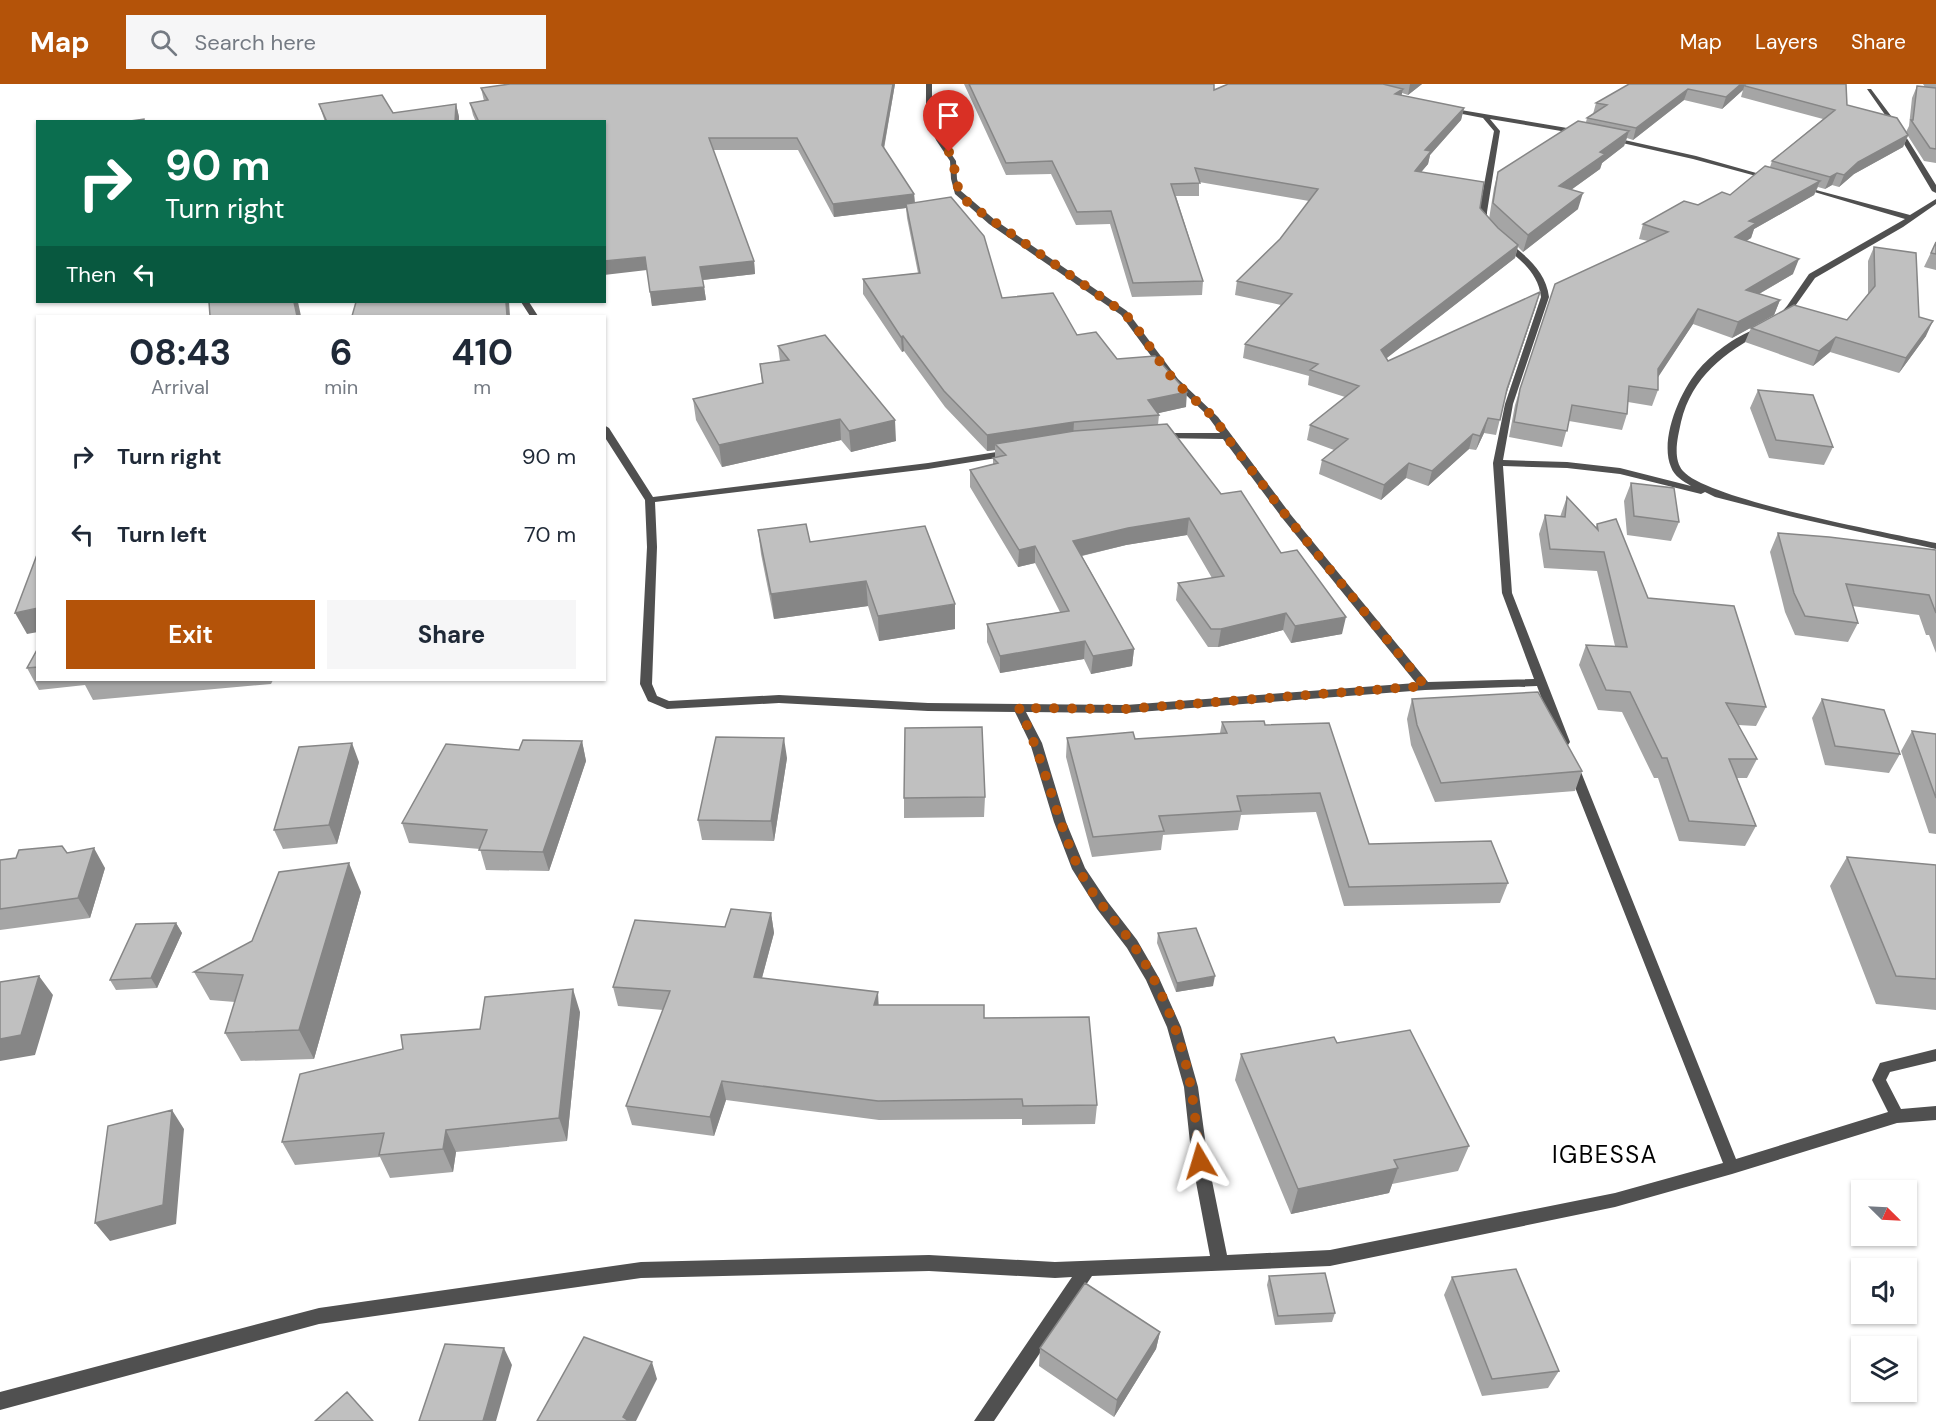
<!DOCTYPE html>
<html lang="en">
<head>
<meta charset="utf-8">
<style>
	:root { --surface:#fff; --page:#f6f6f7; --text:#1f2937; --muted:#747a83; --accent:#b45309 }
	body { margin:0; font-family:"DM Sans",sans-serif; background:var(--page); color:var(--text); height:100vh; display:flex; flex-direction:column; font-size:22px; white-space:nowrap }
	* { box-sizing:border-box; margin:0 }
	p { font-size:20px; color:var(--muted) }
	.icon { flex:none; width:33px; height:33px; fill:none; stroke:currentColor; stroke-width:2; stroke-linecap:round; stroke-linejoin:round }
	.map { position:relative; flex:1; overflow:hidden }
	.panel { position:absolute; left:36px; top:231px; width:570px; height:366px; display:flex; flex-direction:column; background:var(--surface); border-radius:0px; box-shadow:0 2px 4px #0004 }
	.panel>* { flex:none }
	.banner { position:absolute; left:36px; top:36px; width:570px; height:183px; border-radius:0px; box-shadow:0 2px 4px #0004; background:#0b6e4f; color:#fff; overflow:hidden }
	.needle { width:39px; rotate:114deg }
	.buttons { position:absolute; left:1851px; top:1096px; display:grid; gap:12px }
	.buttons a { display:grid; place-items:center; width:66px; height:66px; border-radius:0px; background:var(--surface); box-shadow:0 2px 4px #0004; font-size:30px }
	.pin { position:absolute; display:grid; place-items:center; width:51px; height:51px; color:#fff; margin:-62px -26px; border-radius:50% 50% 50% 0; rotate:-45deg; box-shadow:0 0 6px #0007 }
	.pin .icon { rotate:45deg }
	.me { position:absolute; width:66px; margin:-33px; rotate:353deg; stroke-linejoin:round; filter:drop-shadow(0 0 4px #0008) }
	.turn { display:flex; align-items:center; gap:21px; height:126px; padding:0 30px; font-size:27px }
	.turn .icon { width:78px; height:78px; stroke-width:2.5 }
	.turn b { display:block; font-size:42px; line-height:51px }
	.then { display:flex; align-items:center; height:57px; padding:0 30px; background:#0003; gap:12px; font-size:22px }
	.eta { display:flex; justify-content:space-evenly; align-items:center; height:102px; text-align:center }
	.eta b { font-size:36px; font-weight:700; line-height:42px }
	.button { display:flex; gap:12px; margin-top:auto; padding:12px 30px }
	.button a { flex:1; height:69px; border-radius:0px; background:var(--accent); color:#fff; font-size:24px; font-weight:700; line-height:69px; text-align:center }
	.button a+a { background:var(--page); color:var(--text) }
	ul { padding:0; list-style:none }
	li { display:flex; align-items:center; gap:18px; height:78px; padding:0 30px }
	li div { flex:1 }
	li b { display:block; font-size:22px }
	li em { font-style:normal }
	header { display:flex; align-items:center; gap:36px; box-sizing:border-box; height:84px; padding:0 30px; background:var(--accent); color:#fff }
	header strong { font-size:28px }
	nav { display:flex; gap:33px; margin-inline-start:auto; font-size:21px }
	.search { width:420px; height:54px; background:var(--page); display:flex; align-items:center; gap:15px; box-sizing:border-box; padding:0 21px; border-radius:0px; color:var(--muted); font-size:22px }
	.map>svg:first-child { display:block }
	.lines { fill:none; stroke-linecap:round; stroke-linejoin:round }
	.minor { fill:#505050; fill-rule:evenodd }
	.wall { fill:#a5a5a5 }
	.shaded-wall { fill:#868686 }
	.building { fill:#c0c0c0; stroke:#868686; stroke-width:1.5 }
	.route { stroke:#b45309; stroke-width:10; stroke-dasharray:0 18 }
	.labels { text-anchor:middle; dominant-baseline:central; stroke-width:4.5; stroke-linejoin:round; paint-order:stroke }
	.near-quarter-label { font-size:24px; letter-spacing:1.5px; fill:#000; stroke:#fff }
</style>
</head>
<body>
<header>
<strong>Map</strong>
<div class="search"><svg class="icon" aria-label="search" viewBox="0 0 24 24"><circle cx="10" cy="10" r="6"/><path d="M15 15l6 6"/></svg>Search here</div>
<nav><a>Map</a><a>Layers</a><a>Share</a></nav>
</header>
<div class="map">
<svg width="1936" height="1337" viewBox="0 0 1936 1337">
	<rect width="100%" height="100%" fill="#fff"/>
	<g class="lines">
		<!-- minor -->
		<path class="minor" d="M926,0H932V29L942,56L956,77L957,95L961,107L995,136L1127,227L1178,295L1218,333L1291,431L1428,598L1534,595L1502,509L1493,379L1505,320L1541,213C1538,188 1520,175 1501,161V157H1507C1526,172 1546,187 1549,213L1513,320L1503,376L1567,378L1620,384L1691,402C1683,397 1674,392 1671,383C1659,355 1681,305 1700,284C1715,267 1739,250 1761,243L1765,245L1764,247C1725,269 1692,292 1681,338C1678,353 1672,374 1683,387C1708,416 1890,449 1936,459V465L1797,434L1715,413L1705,408L1701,410L1620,390L1567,384L1503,382L1512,509L1570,658L1568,661L1564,662L1558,658L1537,602L1425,606L1126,629L1026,628L1042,659L1066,738L1085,784L1107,817L1137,856L1159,894L1181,943L1198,1003L1208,1077L1227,1171L1330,1166L1615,1109L1723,1079L1567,683L1573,679L1579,683L1736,1075L1888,1028L1872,996L1880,979L1936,965V977L1890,988L1886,996L1901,1025L1936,1022V1036L1897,1039L1732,1090L1615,1123L1330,1182L1092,1192L994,1337H974L1072,1193L1055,1194L929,1187L641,1194L319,1240L0,1326V1308L319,1224L641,1178L929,1171L1055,1178L1210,1172L1192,1077L1184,1003L1167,943L1146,896L1127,864L1097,825L1072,785L1054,738L1030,659L1015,628L928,627L779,619L667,625L648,617L640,600L647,463L645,416L604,352V341L609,344L653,413L928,379L1009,366L1014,369L1009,372L928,385L655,418L657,463L652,600L657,612L669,617L779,611L928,619L1126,621L1416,599L1283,435L1223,355L1157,354V350L1160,349H1220L1206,330L1165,291L1121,231L989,140L955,110L951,95L950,77L936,56L926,29Z
			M1867,5H1871L1903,48L1936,101V109L1932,107L1897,48Z
			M1449,24L1579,46L1582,48L1579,50L1490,35L1500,47L1487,128V136L1490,143L1486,145H1483L1479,136V128L1494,47L1483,34L1447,27V25Z
			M1611,53L1696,72L1774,94L1771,96L1693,75L1609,56V54Z
			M1801,102L1910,131L1936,115V120L1903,143L1815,194L1793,225L1781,235L1777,233L1787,222L1809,190L1905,135L1801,104Z
			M521,218H529L538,232H530Z"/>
	</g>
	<!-- wall -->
	<path class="wall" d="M510,0H895L884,65L914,110L915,119L1002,214L1077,251L1117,275L1186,323L1158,329L1159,331L1158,341L1221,410L1281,469L1342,550L1291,559L1283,546L1218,563H1208L1176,516L1178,499L1212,494L1187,451L1126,461L1082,472L1134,565L1132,582L1091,590L1084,575L1000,589L987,558V540L1060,528L1035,479L1018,483L970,403V386L993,380V374H995V366L987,367L945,323L904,267L902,268L863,210V195L918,189L907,134L906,124L834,133L798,66H713L754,177L755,190L703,196L706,216L652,222L647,186L604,38H476L473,31L470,19L484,17L481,4Z
		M964,0H1214V6L1228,0H1422L1408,11L1402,9L1401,12L1464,24L1461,36L1430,71L1428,80L1421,88L1480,124L1489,135L1494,104L1498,88L1586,38L1587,34L1593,30L1596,19L1629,0H1846L1847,21L1906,48L1909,42L1912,14L1917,2L1925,3L1923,0H1936V87V79L1924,77L1908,52L1903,63L1854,90L1839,103L1832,101L1825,105L1818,103L1814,111L1754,145L1751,154L1746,157L1793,190L1759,210L1780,216L1774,231L1732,254L1693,240L1658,292V306L1652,322L1628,318L1627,330L1622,346L1569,337L1562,363L1509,353L1515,321L1520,305L1648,157L1639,155L1643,140L1730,111L1770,83L1772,77L1823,35L1741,13L1743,6L1722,25L1684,16L1633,56L1627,54L1624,62L1602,79L1600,85L1571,106L1578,125L1523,168L1518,163L1515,174L1386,274L1388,277L1536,222L1506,311L1496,351L1484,349L1476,366L1469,365L1428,402L1406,394L1381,416L1319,390L1322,376L1334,366L1307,356L1310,341L1345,313L1308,301L1309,292L1243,274L1245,260L1281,221L1235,211L1237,197L1280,155L1309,117L1199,98V112H1176L1203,197L1202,211L1132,213L1110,140L1076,141L1051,90L1006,91Z
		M319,20L393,29L456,20L459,33V38H325Z
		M1936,158V186L1924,183Z
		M1874,163L1919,233L1926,252L1899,289L1830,268L1813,282L1745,258L1751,244L1847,236L1868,210V177Z
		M778,262L896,357L851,368L841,356L722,383L696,336L693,315L762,299L760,280L780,277Z
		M1758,306L1833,363L1824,381L1769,374L1750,324Z
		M1631,399L1679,438L1671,457L1627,451L1624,417Z
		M1567,413L1596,443L1597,440L1648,514L1766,623L1756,642L1738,641L1757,675L1747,694H1737L1756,742L1745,762L1679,757L1658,694H1654L1622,628L1598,626L1579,581L1586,561L1615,562L1597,487L1544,484L1539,450L1545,431L1560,433Z
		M758,446L810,458L955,545L879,557L868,522L774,535L761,470Z
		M1778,449L1936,466V569L1929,551H1926L1919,531L1852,522L1858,539L1848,558L1795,551L1785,528L1770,468Z
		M38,564V596H273L271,600L93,616L85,601L39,606L27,584Z
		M1412,615L1582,687L1575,707L1435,718L1411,661L1407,635Z
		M1822,615L1900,670L1889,689L1825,681L1812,634Z
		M1222,638L1265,641L1369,760L1508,799L1500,819L1344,822L1316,728L1241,731L1238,746L1163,751L1161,766L1092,773L1066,673L1067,654L1135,655L1220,649Z
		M1912,647L1936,650V750L1929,749L1901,667Z
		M582,657L586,677L549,787L486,786L480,765L409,759L402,739L519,666Z
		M787,674L774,757L702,756L698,736Z
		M359,678L337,760L283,765L274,746Z
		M985,713L984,733L904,734V714Z
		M67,769L105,784L90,834L0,846V776Z
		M1847,773L1936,781V926L1876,920L1830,802Z
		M361,808L314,975L241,977L225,949L235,918L210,916L194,888Z
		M771,829L774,849L762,894L879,921L984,934L1097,1021L1095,1040L1022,1041V1035L879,1036L726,1016L714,1052L632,1041L626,1022L663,926L618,922L613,903L725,843Z
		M176,839L182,849L157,904L116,906L110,896Z
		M1158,849L1213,902L1176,908L1157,859Z
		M580,928L567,1057L456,1068L453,1088L390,1094L380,1073L295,1081L282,1058L403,965L480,945Z
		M1337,959L1469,1062L1458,1087L1392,1100L1389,1109L1291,1130L1235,996L1241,970Z
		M1269,1192L1335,1229L1332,1238L1275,1241L1267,1201Z
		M1452,1193L1559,1287L1548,1304L1482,1312L1444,1211Z
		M1160,1248L1156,1265L1114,1333L1039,1282L1040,1264Z"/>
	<!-- shaded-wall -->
	<path class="shaded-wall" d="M893,0H895L882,74V61Z
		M1410,0H1422L1408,11Z
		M1741,0H1745L1743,6L1722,25L1726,13Z
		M1403,5L1400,17L1395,10Z
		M1688,5L1684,16L1633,56L1636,44Z
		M456,20L459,33V38H455Z
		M1464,24L1461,36L1430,71L1428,80L1412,99L1415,87L1425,66Z
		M1629,47L1624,62L1602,79L1600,85L1554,118L1559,102L1600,68Z
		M1908,51L1903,63L1854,90L1839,103L1844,91L1858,78Z
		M1837,89L1832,101L1825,105L1830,93Z
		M1820,97L1814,111L1754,145L1751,154L1730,167L1735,153L1749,137Z
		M1583,109L1578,125L1523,168L1528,151Z
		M914,110L915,123L906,120V124L834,133L833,120Z
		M1518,161L1515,174L1378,281L1381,266Z
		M645,173L647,186L604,191V177Z
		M1799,175L1793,190L1740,221L1746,206Z
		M754,177L755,190L702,196L700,183Z
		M704,203L706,216L652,222L650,208Z
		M1540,208L1536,222L1503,319L1507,305Z
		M1780,216L1774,231L1732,254L1738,238Z
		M294,218H298L301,232H297Z
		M506,218H509L510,232H507Z
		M1698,225L1693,240L1653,301L1658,285Z
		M1933,237L1926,252L1899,289L1906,274Z
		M903,252L904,267L902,268L901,253Z
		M1836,253L1830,268L1813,282L1819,267Z
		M1187,308L1186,323L1146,332L1148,316Z
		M1488,334L1484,349L1476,366L1480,352Z
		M840,335L841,356L722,383L719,361Z
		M895,336L896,357L851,368L849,347Z
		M1074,338L1073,354L995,360V366L987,367V351Z
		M1473,350L1469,365L1428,402L1432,387Z
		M1409,379L1406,394L1381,416L1384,401Z
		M1189,434L1187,451L1126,461L1072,474L1073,457L1128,444Z
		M1035,462V479L1018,483L1019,466Z
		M866,497L868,522L774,535L771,510Z
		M955,520V545L879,557L878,532Z
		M38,524V548L27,550L15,529Z
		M1286,529L1283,546L1218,563L1221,545Z
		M1346,533L1342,550L1291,559L1295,542Z
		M1085,557L1084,575L1000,589V572Z
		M1134,565L1132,582L1091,590L1093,572Z
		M784,654L787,674L774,757L771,737Z
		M582,657L586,677L549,787L543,768Z
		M352,659L359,678L337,760L329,741Z
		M94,764L105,784L90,834L78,814Z
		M349,779L361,808L314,975L299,946Z
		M771,829L774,849L757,912L754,893Z
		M176,839L182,849L157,904L151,894Z
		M39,892L53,911L35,971L0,977V955Z
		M1215,892L1213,902L1176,908L1177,899Z
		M573,905L580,928L567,1057L559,1034Z
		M878,908L879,928L874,921Z
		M722,997L726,1016L714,1052L710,1033Z
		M172,1026L184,1045L176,1140L110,1157L95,1139Z
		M446,1046L456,1068L453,1088L443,1065Z
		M1398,1084L1389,1109L1291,1130L1298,1105Z
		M1160,1248L1156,1265L1114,1333L1117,1316Z
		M504,1264L512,1281L496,1337H483Z
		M652,1278L657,1295L636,1337H624L623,1333Z"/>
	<!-- building -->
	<path class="building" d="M510,0H893L882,61L914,110L833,120L797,54H709L754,177L700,183L704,203L650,208L645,173L604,177V38H479L470,19L488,16L481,4Z
		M969,0H1214V6L1228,0H1383L1403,5L1395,10L1464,24L1425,66L1431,67L1415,87L1484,98L1480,124L1498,144L1518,161L1381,266L1388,277L1540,208L1507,305L1500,336L1488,334L1480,352L1473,350L1432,387L1409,379L1384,401L1322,376L1348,355L1310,341L1359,302L1310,286L1318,280L1245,260L1292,210L1237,197L1280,155L1318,105L1195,84L1200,99L1171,100L1203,197L1133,199L1111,127L1077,128L1052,77L1006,79Z
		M1629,0H1741L1726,13L1688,5L1636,44L1587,34L1607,21L1596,19Z
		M1745,0H1846L1847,21L1897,34L1908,51L1858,78L1844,91L1837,89L1830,93L1772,77L1835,26L1745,2Z
		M1917,2L1936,4V65L1930,64L1911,36H1913Z
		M382,11L393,29L456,20L455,38H327L319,20Z
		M144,35V38H123Z
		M1578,37L1629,47L1600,68L1605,70L1559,102L1583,109L1528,151L1493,119L1498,88Z
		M1765,82L1820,97L1749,137L1756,139L1735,153L1799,175L1746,206L1780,216L1738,238L1698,225L1658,285V306L1629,302L1627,330L1572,321L1567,347L1514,338L1520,305L1555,200L1668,148L1643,140L1684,117L1698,121L1722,108L1730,111Z
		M951,113L984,152L1002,214L1053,209L1077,251L1096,248L1117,275L1155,272L1187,308L1148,316L1159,331L1074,338L987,351L944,307L903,252L901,253L863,195L920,189L906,120Z
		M1936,158V170L1931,169Z
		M1874,163L1916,169L1919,233L1933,237L1906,274L1836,253L1819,267L1751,244L1794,221L1847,236L1875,202Z
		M209,218H294L297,232H210Z
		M356,218H506L507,232H352Z
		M825,251L895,336L849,347L840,335L719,361L693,315L763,299L760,280L789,276L778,262Z
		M1758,306L1813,311L1833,363L1776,356Z
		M1167,340L1221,410L1241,407L1281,469L1297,466L1346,533L1295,542L1286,529L1221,545H1211L1178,499L1224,492L1189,434L1128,444L1073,457L1134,565L1093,572L1085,557L1000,572L987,540L1069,527L1035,462L1019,466L970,386L998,379L993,374L1006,371L995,360L1074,347Z
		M1631,399L1674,404L1679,438L1634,432Z
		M1567,413L1598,446L1597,440L1616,435L1648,514L1734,522L1766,623L1726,619L1757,675H1729L1756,742L1689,737L1667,674H1662L1630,608L1606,606L1586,561L1627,563L1604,468L1550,465L1545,431L1565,433Z
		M806,440L810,458L925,442L955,520L878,532L866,497L771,510L758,446Z
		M1778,449L1829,453L1936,466V529L1929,511L1846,500L1858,539L1805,532L1794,509Z
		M38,468V524L15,529Z
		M38,564V583L27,584Z
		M1538,608L1582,687L1441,699L1417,641L1412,615Z
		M1822,615L1884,626L1900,670L1835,662Z
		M1264,637L1265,641L1329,639L1369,760L1491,757L1508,799L1349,803L1320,709L1237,712L1241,727L1159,732L1164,747L1093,753L1067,654L1133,648L1135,655L1227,649L1222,638Z
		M982,643L985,713L904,714L905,644Z
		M1912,647L1936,650V714Z
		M716,653L784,654L771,737L698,736Z
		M523,656L582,657L543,768L479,766L487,746L402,739L446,660L519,666Z
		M352,659L329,741L274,746L299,663Z
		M62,762L67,769L94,764L78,814L0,825V776L16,774L19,766Z
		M1847,773L1936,781V895L1896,892Z
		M349,779L299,946L225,949L243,891L194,888L252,857L279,788Z
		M731,825L771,829L754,893L878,908L874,921H984V934L1089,933L1097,1021L1023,1022L1022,1015L878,1017L722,997L710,1033L626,1022L670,907L613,903L635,836L725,843Z
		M176,839L151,894L110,896L136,840Z
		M1196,844L1215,892L1177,899L1158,849Z
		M39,892L21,951L0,955V898Z
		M573,905L559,1034L446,1046L443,1065L379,1071L384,1049L282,1058L300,990L403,965L401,951L480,945L485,913Z
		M1410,946L1469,1062L1394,1076L1398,1084L1298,1105L1241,970L1334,953L1337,959Z
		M172,1026L163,1121L95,1139L108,1042Z
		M1516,1185L1559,1287L1492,1295L1452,1193Z
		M1325,1189L1335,1229L1278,1232L1269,1192Z
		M1085,1199L1160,1248L1117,1316L1040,1264Z
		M584,1253L652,1278L623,1333L629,1337H537Z
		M445,1260L504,1264L483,1337H419Z
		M347,1308L373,1337H315Z"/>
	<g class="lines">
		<!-- route -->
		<path class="route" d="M949,68C960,91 949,97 969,120L1124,229C1144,250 1156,276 1175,297C1194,318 1211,325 1226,352L1287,433L1425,602L1126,625L1019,624C1044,675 1055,731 1078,783C1091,812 1115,835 1133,861C1162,902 1182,955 1191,1004C1195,1028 1197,1053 1200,1077"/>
	</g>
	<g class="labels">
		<!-- near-quarter labels -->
		<g class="near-quarter-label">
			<text x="1605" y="1070">IGBESSA</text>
		</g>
	</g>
</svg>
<div class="buttons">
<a><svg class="needle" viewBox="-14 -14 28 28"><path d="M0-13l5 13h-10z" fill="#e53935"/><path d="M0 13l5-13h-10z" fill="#747a83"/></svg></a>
<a><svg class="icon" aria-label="sound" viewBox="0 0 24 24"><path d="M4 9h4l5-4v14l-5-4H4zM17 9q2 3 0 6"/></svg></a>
<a><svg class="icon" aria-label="layers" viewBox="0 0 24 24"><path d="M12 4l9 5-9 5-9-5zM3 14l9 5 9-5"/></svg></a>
</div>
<div class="pin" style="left:949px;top:68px;background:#d93025"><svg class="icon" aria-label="arrive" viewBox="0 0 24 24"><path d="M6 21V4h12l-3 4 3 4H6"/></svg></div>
<svg class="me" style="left:1200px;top:1077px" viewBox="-20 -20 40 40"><path d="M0-17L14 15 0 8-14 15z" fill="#b45309" stroke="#fff" stroke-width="4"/></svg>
<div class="banner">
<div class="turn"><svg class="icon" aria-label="right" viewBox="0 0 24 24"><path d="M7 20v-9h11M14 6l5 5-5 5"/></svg><div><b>90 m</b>Turn right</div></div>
<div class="then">Then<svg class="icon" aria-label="left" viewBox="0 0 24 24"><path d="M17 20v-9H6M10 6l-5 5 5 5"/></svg></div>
</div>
<section class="panel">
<div class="eta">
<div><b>08:43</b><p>Arrival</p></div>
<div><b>6</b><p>min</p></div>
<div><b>410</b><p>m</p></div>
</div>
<ul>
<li><svg class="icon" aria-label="right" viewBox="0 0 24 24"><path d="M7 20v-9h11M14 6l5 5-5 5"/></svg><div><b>Turn right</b></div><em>90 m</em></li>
<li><svg class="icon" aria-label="left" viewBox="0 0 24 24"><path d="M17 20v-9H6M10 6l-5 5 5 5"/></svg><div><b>Turn left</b></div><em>70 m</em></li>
</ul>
<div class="button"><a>Exit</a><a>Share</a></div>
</section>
</div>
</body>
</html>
